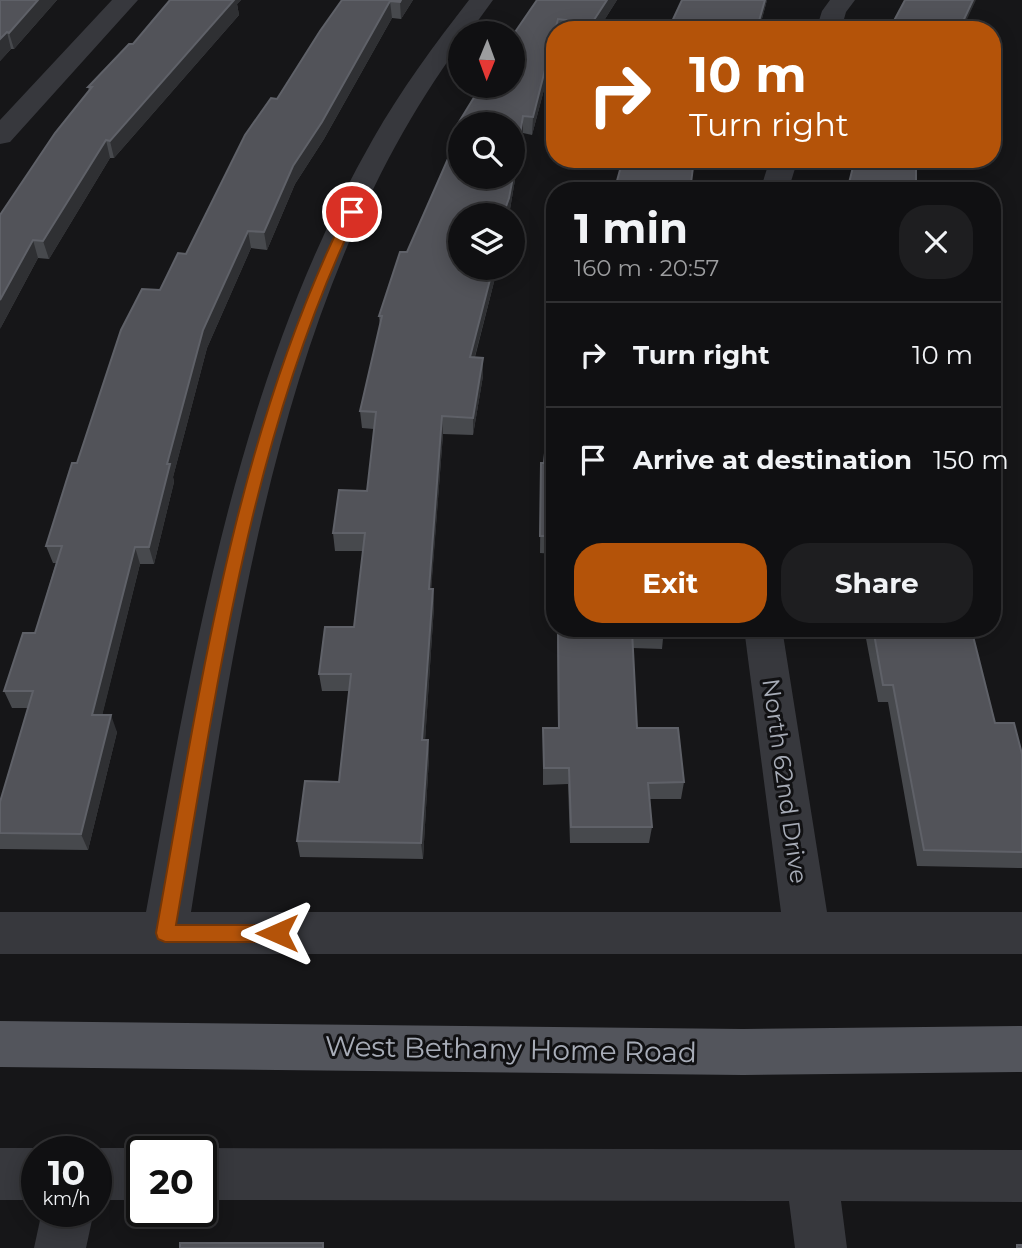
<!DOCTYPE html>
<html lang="en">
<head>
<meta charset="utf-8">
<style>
	:root { --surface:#101012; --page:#1e1e20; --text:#f1f3f6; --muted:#9c9d9f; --line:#303032; --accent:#b45309 }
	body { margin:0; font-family:Montserrat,sans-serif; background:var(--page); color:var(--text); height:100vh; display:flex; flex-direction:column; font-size:26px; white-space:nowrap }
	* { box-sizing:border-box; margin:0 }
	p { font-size:23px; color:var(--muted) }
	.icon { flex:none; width:38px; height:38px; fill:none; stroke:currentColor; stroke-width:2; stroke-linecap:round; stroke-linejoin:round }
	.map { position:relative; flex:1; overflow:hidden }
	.side { position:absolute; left:546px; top:182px; width:455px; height:455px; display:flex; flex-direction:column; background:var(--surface); border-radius:28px; box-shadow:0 4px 18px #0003,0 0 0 2px var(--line) }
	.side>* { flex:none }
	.top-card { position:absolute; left:546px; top:21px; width:455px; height:147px; border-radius:28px; box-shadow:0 4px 18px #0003,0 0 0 2px var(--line); background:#b45309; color:#fff; overflow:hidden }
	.needle { width:46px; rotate:181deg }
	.buttons { position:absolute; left:448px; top:21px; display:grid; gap:14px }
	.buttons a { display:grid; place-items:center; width:77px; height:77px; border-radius:50%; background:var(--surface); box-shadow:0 4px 18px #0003,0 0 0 2px var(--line); font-size:35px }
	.speed { position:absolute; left:21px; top:1136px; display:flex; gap:14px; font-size:35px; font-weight:700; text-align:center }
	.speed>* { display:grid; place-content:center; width:91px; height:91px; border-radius:50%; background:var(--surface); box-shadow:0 4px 18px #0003,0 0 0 2px var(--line); line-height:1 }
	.speed small { font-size:18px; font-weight:400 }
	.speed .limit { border:4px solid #111; border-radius:10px; background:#fff; color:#111 }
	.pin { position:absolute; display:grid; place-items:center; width:60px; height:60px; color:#fff; margin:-30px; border:4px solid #fff; border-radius:50%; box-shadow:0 2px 7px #0007 }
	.me { position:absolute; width:77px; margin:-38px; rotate:270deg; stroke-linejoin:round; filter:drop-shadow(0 0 5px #0008) }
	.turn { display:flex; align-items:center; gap:24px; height:147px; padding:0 28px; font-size:32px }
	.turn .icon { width:91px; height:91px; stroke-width:2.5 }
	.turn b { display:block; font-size:49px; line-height:60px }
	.round { display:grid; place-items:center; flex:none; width:74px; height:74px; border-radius:28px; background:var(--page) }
	.summary { display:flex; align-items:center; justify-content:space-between; height:119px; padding:0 28px }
	h1 { font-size:42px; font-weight:700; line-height:52px }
	.primary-button { display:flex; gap:14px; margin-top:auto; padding:14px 28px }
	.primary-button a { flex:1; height:80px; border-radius:28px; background:var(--accent); color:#fff; font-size:28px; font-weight:700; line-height:80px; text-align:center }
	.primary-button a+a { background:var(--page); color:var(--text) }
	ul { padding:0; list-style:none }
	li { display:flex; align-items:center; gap:21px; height:105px; padding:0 28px; border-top:2px solid var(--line) }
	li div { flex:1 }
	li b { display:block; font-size:26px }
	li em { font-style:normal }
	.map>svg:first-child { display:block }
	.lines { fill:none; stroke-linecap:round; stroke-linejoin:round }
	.minor { fill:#37383d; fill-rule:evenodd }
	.major { fill:#53555c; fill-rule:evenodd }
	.wall { fill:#47494d }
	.shaded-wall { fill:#2f3033 }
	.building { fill:#525359; stroke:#5f6168; stroke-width:2 }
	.route { fill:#b45309; stroke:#753606; stroke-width:2 }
	.labels { text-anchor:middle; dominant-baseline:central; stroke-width:6; stroke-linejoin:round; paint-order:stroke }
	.street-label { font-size:24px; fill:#a8adb8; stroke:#111113 }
	.near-street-label { font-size:28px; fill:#a8adb8; stroke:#111113 }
</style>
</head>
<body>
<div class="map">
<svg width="1022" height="1248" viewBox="0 0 1022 1248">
	<rect width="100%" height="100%" fill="#161618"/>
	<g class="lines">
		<!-- minor -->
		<path class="minor" d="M112,0H138L10,142L0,144V120Z
			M469,0H493L469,33H460V44C282,287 237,623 191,912H781L744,628H782L827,912H1022V954H0V912H146C194,649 238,375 373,139C401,90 434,45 469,0Z
			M830,0H855L846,12L841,30H816L822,11Z
			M770,159H798L788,191H760Z
			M0,1148H37L44,1152H37V1200H0Z
			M96,1148H142L149,1152H142V1200H96V1152H89Z
			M201,1148L1022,1150V1202L841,1201L847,1248H795L789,1201L201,1200V1152H194Z
			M42,1211H94L86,1248H34Z"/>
		<!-- major -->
		<path class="major" d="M0,1021L743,1029L1022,1026V1072L743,1075L0,1067Z"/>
	</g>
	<!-- wall -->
	<path class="wall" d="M0,0H57L14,49H11L0,61Z
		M170,0H241L237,4L239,15L114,158H110L49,259L38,258L0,329L89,91L88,87L133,44Z
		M342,0H413L401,19L392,18L324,139L295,184L267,250L251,248L207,348L173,477L174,482L154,564H140L102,715L117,732L88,850L0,849V802L28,708H12L4,691L35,633L56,563H53L46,546L77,463L160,290L186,254L277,99Z
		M537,0H617L598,30H555V48L532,135L523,133L509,215H460L495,278L475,357L483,358V376L473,435L443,434L431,589H433L434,606L425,740H428L429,757L423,859L300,857L297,841L339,782L349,691H322L319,674L354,627L363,551H335L333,533L367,491L374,429L362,428L360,411L380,326L379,316L452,150L451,135Z
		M767,0L759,30H668Z
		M623,159H704L703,166L693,165L615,188Z
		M555,352V554L540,553L541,463H544Z
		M557,628H664L662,649L633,648L637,728L684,782L681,799H649L652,827L649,843H570L568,784L543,785V728H558Z
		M864,628H971L995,723L1022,754V868L917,866L888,702H878Z"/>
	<!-- shaded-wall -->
	<path class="shaded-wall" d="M38,0H57L14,49L9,33Z
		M227,0H241L237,4L239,15L114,158L110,141Z
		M401,0H413L401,19L400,2Z
		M607,0H617L598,30H591L592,23Z
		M765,0H767L759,30H757Z
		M973,0H976L962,30H959Z
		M390,1L392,18L324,139L295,184L267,250L264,232L293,166Z
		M7,32L11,49L0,61V39Z
		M555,32V48L532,135L533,117Z
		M523,116V133L509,215H503Z
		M106,140L110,158L49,259L43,241Z
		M248,231L251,248L207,348L173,477L174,482L154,564L149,547L167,464L203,330Z
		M33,240L38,258L0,329V300Z
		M493,268H495V278L470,375V357Z
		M483,358V376L473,435V418Z
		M442,416L443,434L430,606L429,589Z
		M135,547L140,564L98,732L92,715Z
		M433,589L434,606L424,757L422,740Z
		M111,715L117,732L88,850L81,834Z
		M428,740L429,757L423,859L421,843Z"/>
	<!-- building -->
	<path class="building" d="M0,0H38L9,33L7,32L0,39Z
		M170,0H234L110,141L106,140L43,241L33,240L0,300V215L55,133L92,87H88L129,44H133Z
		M342,0H401L400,2L390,1L322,122L293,166L264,232L248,231L203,330L167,464H170L149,547H135L92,715H111L81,834L0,833V802L33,691H4L23,633H35L62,546H46L72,463H77L121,330L142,289L160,290L178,253L186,254L245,135L271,98L277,99L320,31Z
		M537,0H607L592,23L558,19L533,117L523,116L513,176V124H460V177H513L509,198L503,215H460V268H493L470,357L483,358L473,418L442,416L429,589H433L422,740H428L421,843L297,841L305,781L339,782L351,674H319L325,627H354L365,533H333L339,490L367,491L376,412L360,411L382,316H379L400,252H407L458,136L451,135L481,86H513V35Z
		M682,0H765L757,28L747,27L746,30H668Z
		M905,0H973L959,30H889Z
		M623,159H694L690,191H593V187L615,188Z
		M855,159H916V191H841L842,182L849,183Z
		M555,352V536H540L541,463H544Z
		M558,628H664L665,631H632L637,728H678L684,782L648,783L652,827H571L569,768H544L543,728H559Z
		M873,628H971L995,723H1014L1022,754V852L924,850L893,685H883Z
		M180,1243H323V1248H180Z
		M1017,1245H1022V1248H1017Z"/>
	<!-- route -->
	<path class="route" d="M352,208L358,212C250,435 218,683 176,925H277L283,927L286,933L283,939L277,942H165L158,939L156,933C200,689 235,437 346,212Z"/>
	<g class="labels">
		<!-- street labels -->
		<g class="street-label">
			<text transform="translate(785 781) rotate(82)">North 62nd Drive</text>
		</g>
		<!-- near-street labels -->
		<g class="near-street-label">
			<text transform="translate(511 1049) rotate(1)">West Bethany Home Road</text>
		</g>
	</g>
</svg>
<div class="buttons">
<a><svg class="needle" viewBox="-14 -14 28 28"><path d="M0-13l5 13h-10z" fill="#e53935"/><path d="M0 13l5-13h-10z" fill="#9c9d9f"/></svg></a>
<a><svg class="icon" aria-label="search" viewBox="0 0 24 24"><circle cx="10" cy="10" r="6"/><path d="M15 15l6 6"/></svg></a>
<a><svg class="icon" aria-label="layers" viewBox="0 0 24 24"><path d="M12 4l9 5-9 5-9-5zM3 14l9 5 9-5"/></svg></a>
</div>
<div class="speed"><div>10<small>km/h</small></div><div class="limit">20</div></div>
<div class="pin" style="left:352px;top:212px;background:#d93025"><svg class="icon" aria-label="arrive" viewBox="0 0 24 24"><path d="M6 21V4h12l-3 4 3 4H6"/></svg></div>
<svg class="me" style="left:277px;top:933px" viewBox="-20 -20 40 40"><path d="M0-17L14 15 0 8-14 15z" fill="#b45309" stroke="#fff" stroke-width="4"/></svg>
<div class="top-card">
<div class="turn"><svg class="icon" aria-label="right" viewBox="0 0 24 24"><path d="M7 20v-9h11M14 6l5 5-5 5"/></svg><div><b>10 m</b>Turn right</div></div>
</div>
<section class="side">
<div class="summary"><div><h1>1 min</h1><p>160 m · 20:57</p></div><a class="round"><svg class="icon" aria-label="close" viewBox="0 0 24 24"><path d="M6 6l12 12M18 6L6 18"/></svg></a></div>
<ul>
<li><svg class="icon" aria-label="right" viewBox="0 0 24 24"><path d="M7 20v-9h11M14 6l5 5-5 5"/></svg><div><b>Turn right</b></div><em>10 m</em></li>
<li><svg class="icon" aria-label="arrive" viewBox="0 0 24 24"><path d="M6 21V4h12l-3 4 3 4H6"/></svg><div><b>Arrive at destination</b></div><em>150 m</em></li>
</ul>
<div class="primary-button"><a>Exit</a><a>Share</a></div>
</section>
</div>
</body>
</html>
